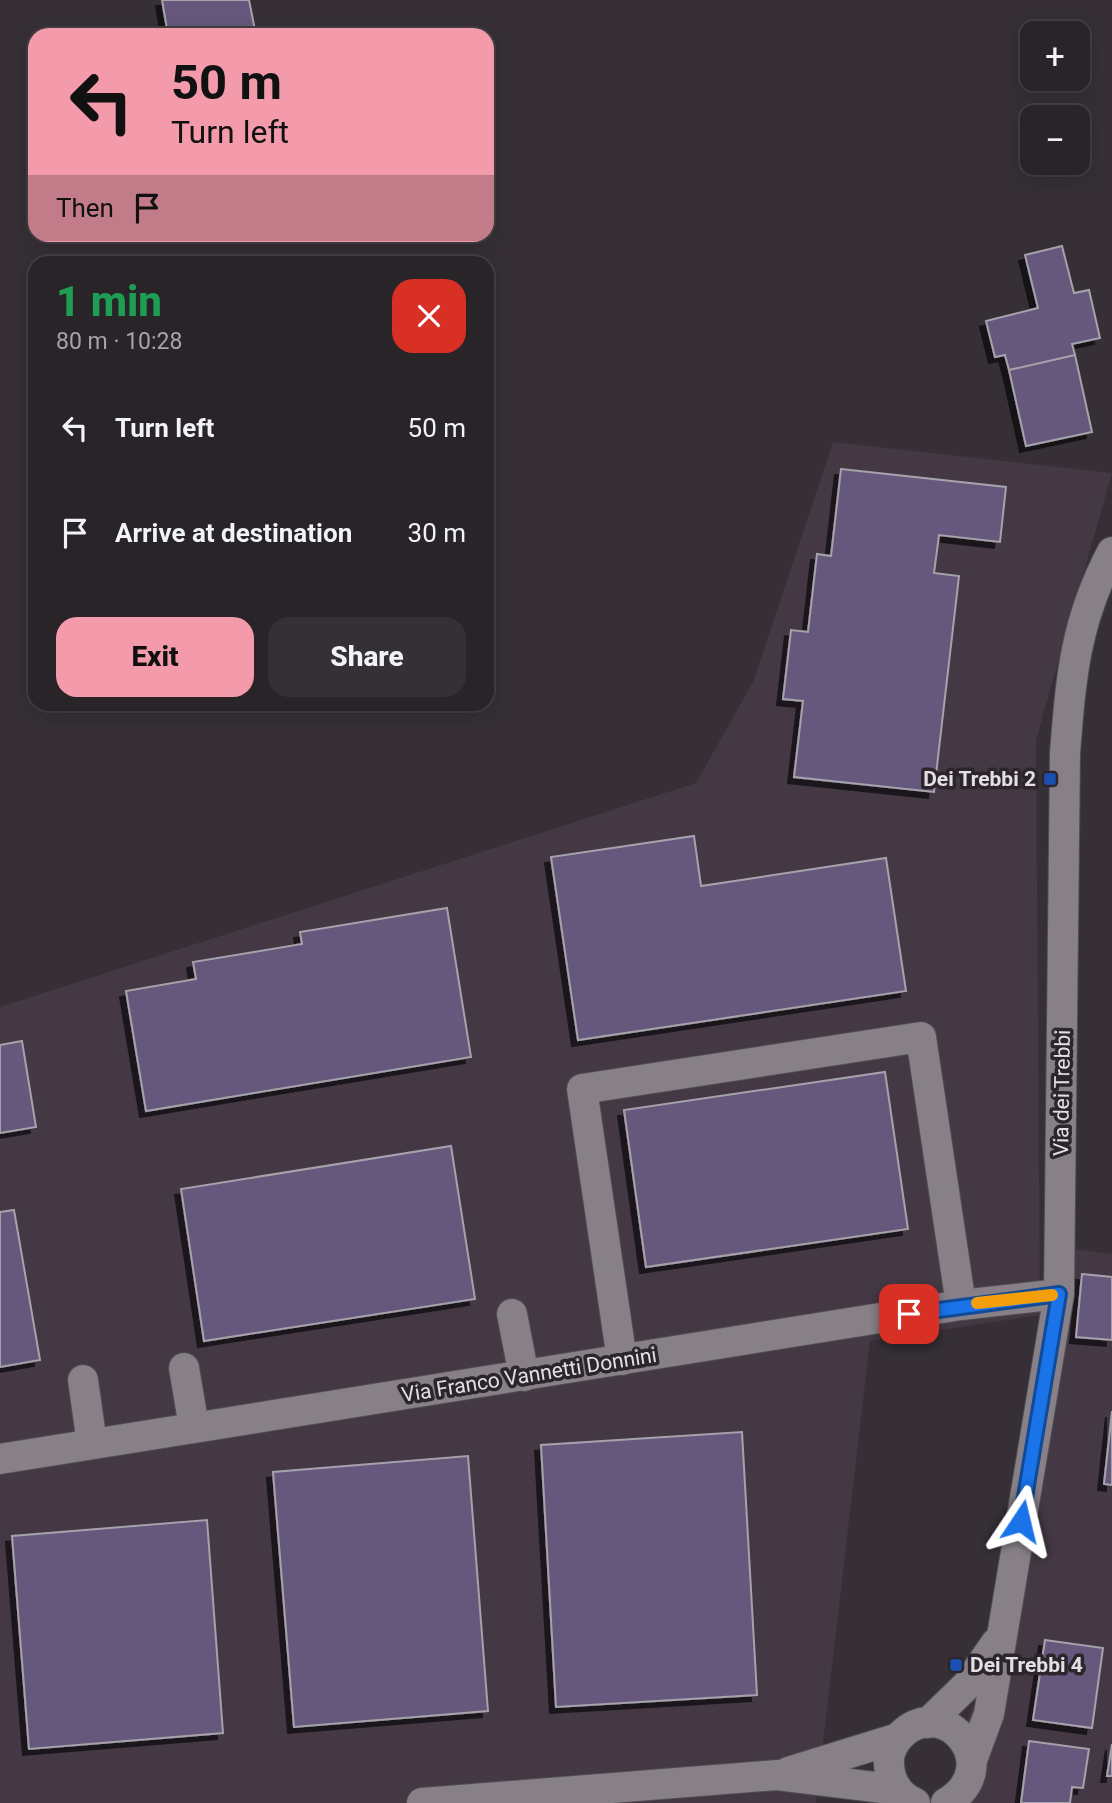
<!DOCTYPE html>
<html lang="en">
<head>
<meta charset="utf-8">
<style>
	:root { --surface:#282428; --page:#343034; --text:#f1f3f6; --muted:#a5a4a8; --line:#444145; --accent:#f39aab }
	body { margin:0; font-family:Roboto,sans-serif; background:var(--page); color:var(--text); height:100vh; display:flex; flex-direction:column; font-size:26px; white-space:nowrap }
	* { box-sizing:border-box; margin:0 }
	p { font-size:23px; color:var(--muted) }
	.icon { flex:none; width:38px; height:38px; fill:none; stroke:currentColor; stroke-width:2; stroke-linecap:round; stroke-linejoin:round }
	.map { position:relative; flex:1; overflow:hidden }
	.drawer { position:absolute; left:28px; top:256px; width:466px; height:455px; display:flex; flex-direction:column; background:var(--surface); border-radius:21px; box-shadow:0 4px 18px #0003,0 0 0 2px var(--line) }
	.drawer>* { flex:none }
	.hud { position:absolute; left:28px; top:28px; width:466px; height:214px; border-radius:21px; box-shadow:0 4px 18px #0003,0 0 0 2px var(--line); background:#f39aab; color:#111; overflow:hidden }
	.fabs { position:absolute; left:1020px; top:21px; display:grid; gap:14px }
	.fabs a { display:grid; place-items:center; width:70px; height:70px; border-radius:14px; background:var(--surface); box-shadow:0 4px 18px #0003,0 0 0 2px var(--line); font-size:35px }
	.pin { position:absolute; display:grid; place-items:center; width:60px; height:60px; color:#fff; margin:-30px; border-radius:14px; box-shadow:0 4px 10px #0006 }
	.me { position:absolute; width:77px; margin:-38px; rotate:10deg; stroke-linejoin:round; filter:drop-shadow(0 0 5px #0008) }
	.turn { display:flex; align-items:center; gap:24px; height:147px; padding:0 28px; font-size:32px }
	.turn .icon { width:91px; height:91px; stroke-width:2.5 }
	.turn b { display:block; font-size:49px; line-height:60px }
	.then { display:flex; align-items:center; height:66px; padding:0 28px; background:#0003; gap:14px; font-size:26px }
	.round { display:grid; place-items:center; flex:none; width:74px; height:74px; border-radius:21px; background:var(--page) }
	.summary { display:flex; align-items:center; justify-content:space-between; height:119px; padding:0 28px }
	h1 { font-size:42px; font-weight:800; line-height:52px; color:#1e9e55 }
	.button { display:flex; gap:14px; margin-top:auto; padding:14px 28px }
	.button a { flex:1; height:80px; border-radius:21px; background:var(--accent); color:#111; font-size:28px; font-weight:800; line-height:80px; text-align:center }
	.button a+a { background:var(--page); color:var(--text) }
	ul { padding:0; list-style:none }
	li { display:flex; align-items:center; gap:21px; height:105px; padding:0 28px }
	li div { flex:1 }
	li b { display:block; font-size:26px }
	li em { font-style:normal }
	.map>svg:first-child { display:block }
	.built { fill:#433843 }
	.building { fill:#66587b; stroke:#a5a2ab; stroke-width:2; filter:url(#shadow) }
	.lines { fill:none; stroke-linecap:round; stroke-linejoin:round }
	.minor-casing { stroke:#504c50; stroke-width:32 }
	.minor { stroke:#878087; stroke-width:30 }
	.route-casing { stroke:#114b97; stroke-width:18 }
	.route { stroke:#1a73e8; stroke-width:12 }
	.slow { stroke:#f59e0b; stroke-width:12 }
	.transit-dot { fill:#1a4fb4; stroke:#2c262c; stroke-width:2.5 }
	.labels { text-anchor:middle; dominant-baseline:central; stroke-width:7; stroke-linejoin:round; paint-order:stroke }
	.poi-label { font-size:21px; font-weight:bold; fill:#e3dfe3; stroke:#2c262c; text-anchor:end }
	.street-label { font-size:21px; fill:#e3dfe3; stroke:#2c262c }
</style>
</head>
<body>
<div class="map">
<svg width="1112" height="1803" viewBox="0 0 1112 1803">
	<defs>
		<filter id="shadow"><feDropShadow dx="-6" dy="6" stdDeviation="0" flood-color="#0009"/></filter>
	</defs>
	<rect width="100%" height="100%" fill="#363036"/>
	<!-- built -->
	<path class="built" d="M833,442L1112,473L1036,740L1040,1315L870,1341L816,1803H0V1007L696,783L753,682Z
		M1059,1247L1112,1254V1803H947L955,1798L961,1736L1000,1636Z"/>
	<!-- building -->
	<path class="building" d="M162,0H249L256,35H168Z
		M1062,246L1074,293L1089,290L1100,338L1072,344L1075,355L1009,370L1005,355L995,357L986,321L1038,308L1025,255Z
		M1075,355L1092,432L1026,446L1009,370Z
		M841,469L1006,487L1000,542L939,535L934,573L959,576L934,792L794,777L803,701L783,699L791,630L808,632L817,554L831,556Z
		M694,836L701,886L886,858L906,991L578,1040L551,857Z
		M447,908L471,1057L146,1111L126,991L196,979L193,962L302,944L300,932Z
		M22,1041L36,1127L0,1133V1045Z
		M885,1072L908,1229L646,1267L624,1110Z
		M451,1146L475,1299L204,1341L181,1189Z
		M14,1210L40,1360L0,1367V1212Z
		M1082,1274L1112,1277V1340L1076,1337Z
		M1112,1411V1485L1104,1484Z
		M742,1432L757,1695L556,1707L541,1445Z
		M468,1456L488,1711L294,1727L273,1472Z
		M207,1520L223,1733L29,1749L12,1536Z
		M1045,1640L1103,1648L1092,1728L1033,1720Z
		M1029,1741L1089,1749L1083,1788L1072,1787L1070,1803H1021Z
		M1112,1744V1776H1107Z"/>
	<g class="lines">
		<defs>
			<path id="minor" d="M512,1314L524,1376
				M622,1360L582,1089L921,1037L961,1305
				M184,1368L194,1427
				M83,1380L92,1444
				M0,1459L961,1305L1059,1294
				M928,1723L967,1685L996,1643
				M972,1760L989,1714L1059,1294L1065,753C1071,677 1075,622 1112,552
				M788,1772L898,1738
				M422,1803L777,1775L898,1790
				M915,1803C899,1796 890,1782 889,1765C888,1754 893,1743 901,1735C945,1692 1007,1767 946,1803"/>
		</defs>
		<!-- minor casing -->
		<use href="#minor" class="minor-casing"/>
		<!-- minor -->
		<use href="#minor" class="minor"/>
	</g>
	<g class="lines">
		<defs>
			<path id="route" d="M909,1314L1059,1294L1021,1521"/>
		</defs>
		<!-- route casing -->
		<use href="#route" class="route-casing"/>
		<!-- route -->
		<use href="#route" class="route"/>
		<!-- slow -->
		<path class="slow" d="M977,1303L1052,1295"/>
	</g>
	<!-- markers -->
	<g class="transit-dot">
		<rect x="1043" y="772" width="14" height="14" rx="3.5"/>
		<rect x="949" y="1658" width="14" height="14" rx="3.5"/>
	</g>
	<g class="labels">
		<!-- poi labels -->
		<g class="poi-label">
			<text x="1036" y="779">Dei Trebbi 2</text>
			<text x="970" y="1665" text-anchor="start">Dei Trebbi 4</text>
		</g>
		<!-- street labels -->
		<g class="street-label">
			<text transform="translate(1062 1093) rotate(-89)">Via dei Trebbi</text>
			<text transform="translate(529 1375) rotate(-9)">Via Franco Vannetti Donnini</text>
		</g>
	</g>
</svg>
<div class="fabs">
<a>+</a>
<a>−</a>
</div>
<div class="pin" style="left:909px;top:1314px;background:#d93025"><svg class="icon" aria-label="arrive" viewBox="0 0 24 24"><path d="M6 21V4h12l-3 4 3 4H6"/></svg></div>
<svg class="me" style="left:1021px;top:1521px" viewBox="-20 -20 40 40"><path d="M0-17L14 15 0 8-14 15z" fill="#1a73e8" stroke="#fff" stroke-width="4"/></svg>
<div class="hud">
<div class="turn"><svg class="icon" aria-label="left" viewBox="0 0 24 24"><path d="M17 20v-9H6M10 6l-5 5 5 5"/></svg><div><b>50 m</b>Turn left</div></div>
<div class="then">Then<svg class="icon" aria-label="arrive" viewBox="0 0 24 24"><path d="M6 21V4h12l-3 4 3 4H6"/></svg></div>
</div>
<section class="drawer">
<div class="summary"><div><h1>1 min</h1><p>80 m · 10:28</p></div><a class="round" style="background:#d93025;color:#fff"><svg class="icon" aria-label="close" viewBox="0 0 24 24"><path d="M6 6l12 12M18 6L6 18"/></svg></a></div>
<ul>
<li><svg class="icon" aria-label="left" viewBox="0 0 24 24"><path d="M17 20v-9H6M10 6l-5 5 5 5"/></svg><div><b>Turn left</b></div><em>50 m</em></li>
<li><svg class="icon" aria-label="arrive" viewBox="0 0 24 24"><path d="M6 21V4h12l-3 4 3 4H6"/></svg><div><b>Arrive at destination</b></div><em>30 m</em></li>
</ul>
<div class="button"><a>Exit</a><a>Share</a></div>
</section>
</div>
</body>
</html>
